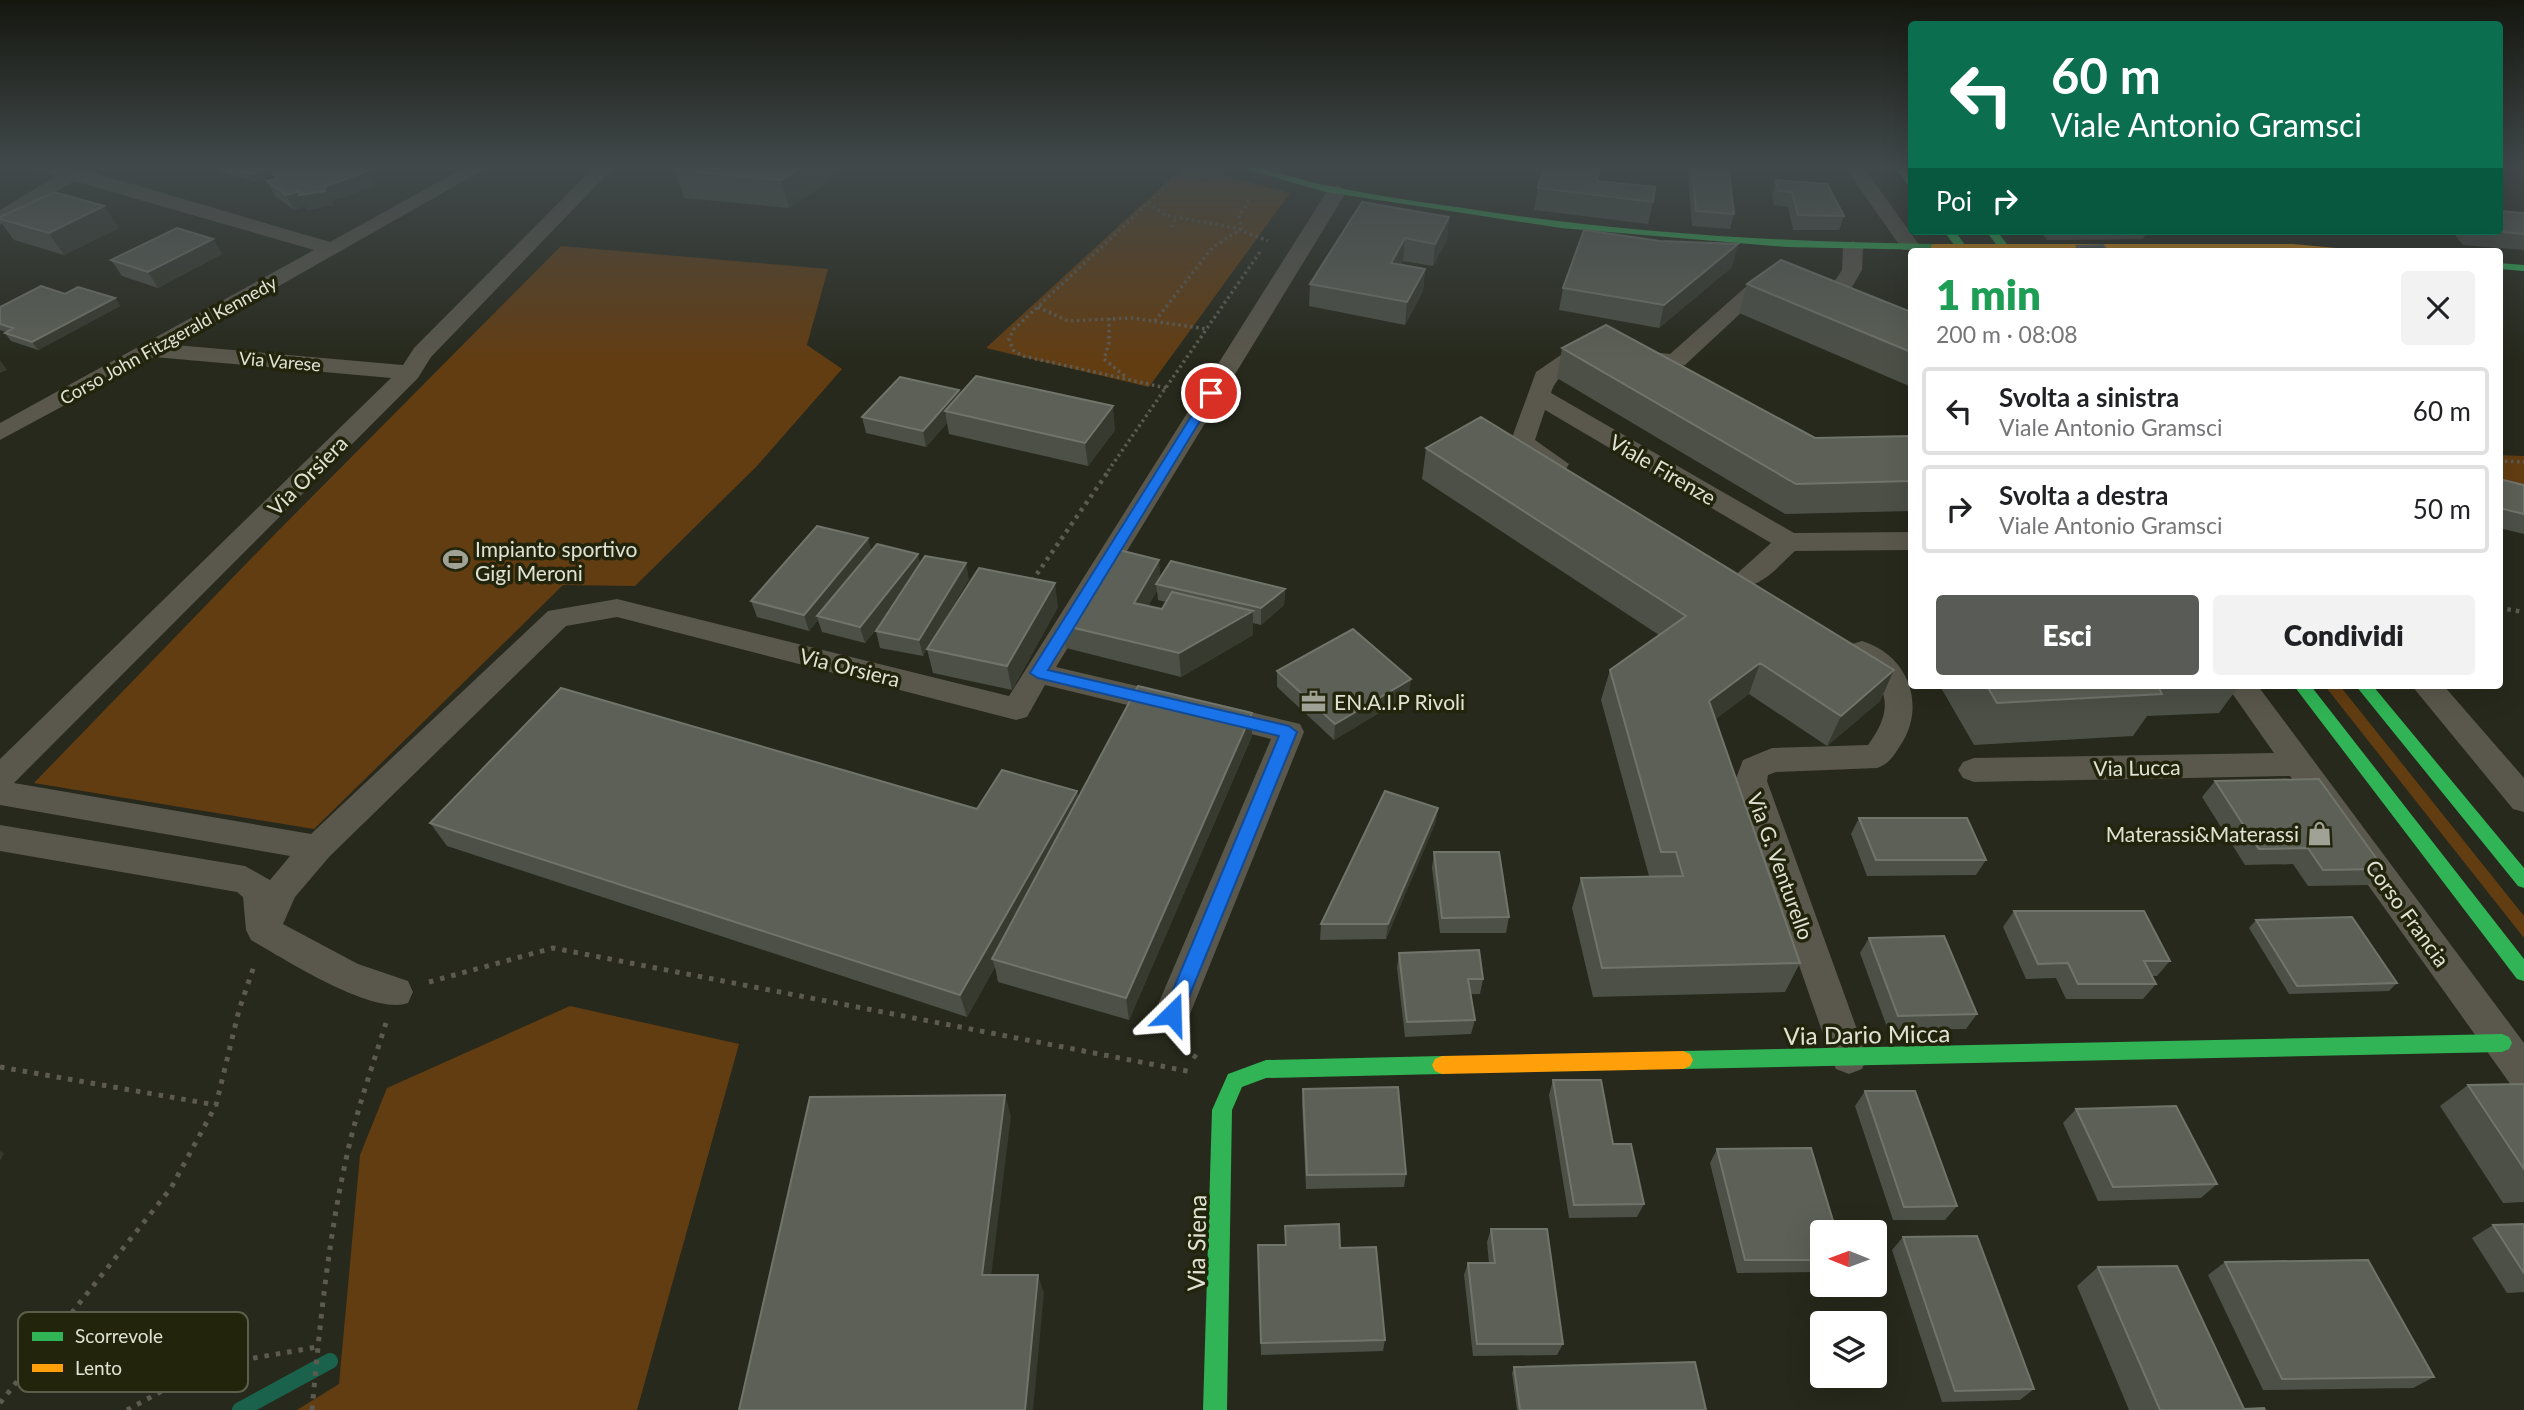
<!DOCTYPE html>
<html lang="it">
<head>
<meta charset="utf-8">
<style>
	:root { --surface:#fff; --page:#f2f2f2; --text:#202124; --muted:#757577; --line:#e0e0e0; --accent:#595b56 }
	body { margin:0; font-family:Lato,sans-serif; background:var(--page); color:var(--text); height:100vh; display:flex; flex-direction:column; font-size:26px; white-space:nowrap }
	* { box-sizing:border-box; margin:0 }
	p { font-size:23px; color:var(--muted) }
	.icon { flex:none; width:38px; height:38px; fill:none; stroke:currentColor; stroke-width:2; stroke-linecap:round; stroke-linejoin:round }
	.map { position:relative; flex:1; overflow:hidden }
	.panel { position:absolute; left:1908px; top:248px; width:595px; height:441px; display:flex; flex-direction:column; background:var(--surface); border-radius:7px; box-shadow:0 7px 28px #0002 }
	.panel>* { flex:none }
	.top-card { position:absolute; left:1908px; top:21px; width:595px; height:214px; border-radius:7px; box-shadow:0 7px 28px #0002; background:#0b6e4f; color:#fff; overflow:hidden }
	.needle { width:46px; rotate:271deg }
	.buttons { position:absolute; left:1810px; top:1220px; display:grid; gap:14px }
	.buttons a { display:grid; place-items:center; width:77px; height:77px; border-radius:7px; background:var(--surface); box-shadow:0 7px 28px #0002; font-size:35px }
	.pin { position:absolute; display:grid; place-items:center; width:60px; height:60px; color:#fff; margin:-30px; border:4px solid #fff; border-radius:50%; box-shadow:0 2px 7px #0007 }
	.me { position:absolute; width:77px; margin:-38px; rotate:22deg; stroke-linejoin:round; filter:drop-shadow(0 0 5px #0008) }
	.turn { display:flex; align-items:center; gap:24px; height:147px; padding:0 28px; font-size:32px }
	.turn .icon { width:91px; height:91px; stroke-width:2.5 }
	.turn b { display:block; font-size:49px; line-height:60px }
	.then { display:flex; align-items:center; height:66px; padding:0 28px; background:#0003; gap:14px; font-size:26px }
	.round { display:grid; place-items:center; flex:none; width:74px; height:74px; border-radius:7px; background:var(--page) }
	.summary { display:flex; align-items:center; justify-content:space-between; height:119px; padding:0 28px }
	h1 { font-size:42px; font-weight:800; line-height:52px; color:#1e9e55 }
	.action { display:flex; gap:14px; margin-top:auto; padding:14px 28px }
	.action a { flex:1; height:80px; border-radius:7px; background:var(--accent); color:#fff; font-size:28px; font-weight:800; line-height:80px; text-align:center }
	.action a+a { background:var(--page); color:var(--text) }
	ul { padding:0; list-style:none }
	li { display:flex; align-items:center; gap:21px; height:88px; margin:0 14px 10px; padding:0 14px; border:4px solid var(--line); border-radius:7px }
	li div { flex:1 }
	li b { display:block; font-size:26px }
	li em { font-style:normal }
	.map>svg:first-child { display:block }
	.green { fill:#633d12 }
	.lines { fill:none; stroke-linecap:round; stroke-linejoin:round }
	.stream { stroke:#1b624c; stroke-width:16 }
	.path-far2 { stroke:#5d5b51; stroke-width:3.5; stroke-dasharray:2.5 3.5; stroke-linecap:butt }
	.path-far1 { stroke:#5d5b51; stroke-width:4.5; stroke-dasharray:3.5 5; stroke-linecap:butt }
	.path { stroke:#5d5b51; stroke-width:5; stroke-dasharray:4.5 7; stroke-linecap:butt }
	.street { fill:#5a574c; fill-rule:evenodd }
	.fast { fill:#30b455; fill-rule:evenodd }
	.slow { fill:#ff9f0a; fill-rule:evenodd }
	.wall { fill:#4c5047; fill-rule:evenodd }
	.shaded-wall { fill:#373a2f }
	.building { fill:#5c6056; stroke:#71746a; stroke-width:2 }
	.route { fill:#1a73e8; stroke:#114b97; stroke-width:2 }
	.labels { text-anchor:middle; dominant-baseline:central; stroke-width:7; stroke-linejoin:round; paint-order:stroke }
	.far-street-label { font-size:18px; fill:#e0e3d4; stroke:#22250c }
	.street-label { font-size:21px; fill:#e0e3d4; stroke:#22250c }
	.poi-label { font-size:21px; fill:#e0e3d4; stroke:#22250c; text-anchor:start }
	.near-street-label { font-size:24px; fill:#e0e3d4; stroke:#22250c }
	.key { fill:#22250c; stroke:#5b5e48; stroke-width:2 }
	.key-label { font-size:19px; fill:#e0e3d4 }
</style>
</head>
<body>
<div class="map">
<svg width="2524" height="1410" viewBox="0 0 2524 1410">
	<rect width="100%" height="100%" fill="#27291c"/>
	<!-- green -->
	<path class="green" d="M1185,165L1290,193L1149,387L986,348Z
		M561,246L828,269L807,345L842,369L757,466L635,586L563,585L314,829L34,783L273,536Z
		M2499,455L2524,456V499L2499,493Z
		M2325,686H2340L2524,916V938Z
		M570,1006L739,1044L637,1410H297L339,1384L360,1155L387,1088Z"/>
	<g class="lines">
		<!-- stream -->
		<path class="stream" d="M240,1410L330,1361"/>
		<!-- path-far2 -->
		<path class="path-far2" d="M1183,170L1208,177
			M1148,203L1165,215L1236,228L1268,241
			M1171,227L1177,217
			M1038,307L1068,321L1132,318L1207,329
			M1109,318V343L1104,359L1126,377
			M1155,321L1212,248L1241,229L1239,216L1251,197
			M1166,388L1023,356L1013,350L1009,339L1014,329L1189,165
			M2499,461L2524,462
			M1108,471L1262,249"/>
		<!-- path-far1 -->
		<path class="path-far1" d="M1032,581L1110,469
			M2499,608L2524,612"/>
		<!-- path -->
		<path class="path" d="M429,982L553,948L1192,1072
			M1184,1048L1198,1059
			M0,1067L216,1105
			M0,1403L171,1188L216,1105L239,1010L254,966
			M127,1410L208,1366L317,1347
			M312,1410C320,1322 329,1232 349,1146C359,1104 373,1064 386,1023"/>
		<!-- street -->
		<path class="street" d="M28,165L81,169L330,242L469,165H492L175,345L403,365L414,348L596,165H616L431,357L418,378L14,783L311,834L548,611L617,599L1009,696L1327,191L1337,185L1347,191L1056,667L1184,697L1188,705L1184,713L1173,716L1045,685L1027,717L1016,720L617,617L566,626L329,857L295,897L283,924L358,964L408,981L413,992L408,1003C373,1016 284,959 251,940L246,930L243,897L237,892L0,851V825L245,866L270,880L290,856L0,805V759L391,378L154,357L0,440V423L314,250L74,181L0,225V210L56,176L30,169Z
			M1843,165H1862L1920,246L1917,250H1903Z
			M1853,241L1863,247L1862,270L1845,299H1829L1826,294L1842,270L1843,247Z
			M1773,272L1784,278L1780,282L1772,284L1685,365L1663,369L1626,362L1623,357L1634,350L1670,354L1758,276Z
			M1592,341L1603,348L1600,353C1581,358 1556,375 1551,393L1794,533L1911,532V550L1795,551C1779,565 1759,592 1735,585L1731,579L1771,543L1545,410L1535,440L1569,464L1566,469H1548L1513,448L1510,443L1536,372L1577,344Z
			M1862,641C1909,655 1927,707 1900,746C1893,757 1889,764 1877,768L1776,772L1768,775L1767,781L1867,1057L1862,1069L1849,1074L1836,1069L1831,1057L1735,781L1743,760L1772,748L1868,745C1887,719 1894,695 1867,670C1860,664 1853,660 1848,651L1852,644Z
			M2227,686H2258L2524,1043V1090L2511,1085L2290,776L1974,782L1963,778L1958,770L1963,762L1974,758L2274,753Z
			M2412,686H2444L2524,778V812L2513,809Z
			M1214,703L1300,724L1304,732L1190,1014L1185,1025L1172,1030L1159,1025L1154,1014L1271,739L1203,722L1199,714L1203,706Z"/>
		<!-- fast -->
		<path class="fast" d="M1231,165C1262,165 1293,179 1324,185C1372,195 1421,202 1470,209C1624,233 1779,242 1935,244L1940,247L1935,250L1786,247L1561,228L1326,192Z
			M1893,165H1903L1911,175V185L1907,184Z
			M1944,231H1955L1970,252H1959Z
			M1986,231H1997L2013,252H2002Z
			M2499,263L2524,265V271L2499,269Z
			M2294,686H2311L2524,959V981L2517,979Z
			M2356,686H2373L2524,868V888L2518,886Z
			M2502,1034L2509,1037L2512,1043L2509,1049L2502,1052L1683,1069L1676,1066L1673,1060L1676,1054L1683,1051Z
			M1442,1056L1449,1059L1452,1065L1449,1071L1442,1074L1266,1078L1242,1087L1232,1110L1227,1410H1203L1212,1110L1228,1074L1266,1060Z"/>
		<!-- slow -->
		<path class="slow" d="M1935,244H2293L2347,249L2352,252L1931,249V245Z
			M1683,1051L1690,1054L1693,1060L1690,1066L1683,1069L1442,1074L1435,1071L1432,1065L1435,1059L1442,1056Z"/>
	</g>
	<!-- wall -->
	<path class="wall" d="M215,165H290L257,182L219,172Z
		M679,165H852L789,208L684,198L675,170Z
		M1369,165H1410L1409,168H1369Z
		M1687,165H1728L1734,214L1730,229L1692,226Z
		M368,171L375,186L333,200V205L307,210L305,206L294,210L275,196L267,181L275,178L273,174Z
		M1776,180L1844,216L1839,230H1793L1788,207L1774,205L1772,195Z
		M1597,181L1653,202L1648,224L1534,210L1538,188Z
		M2524,213V250L2463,245L2452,231H2499Z
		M0,217L119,228L64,255L14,240L0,221Z
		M1449,217L1447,239L1433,266L1403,261L1401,265L1425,269L1423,291L1405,325L1309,306L1310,284Z
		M2040,231H2147L2143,239L2047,240Z
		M2167,231H2272L2271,232Z
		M213,239L222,254L158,288L122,276L111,260Z
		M2077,246L2109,252H2074Z
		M1732,267L1659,328L1559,310L1563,288Z
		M1747,284L1911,312V390L1909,386L1739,313Z
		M115,298L120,306L38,350L11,341L5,333L6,332L0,330V307Z
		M1562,348L1815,438L1911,436V511L1785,514L1557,378Z
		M959,390L960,394L1115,430L1088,466L949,434L947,423L926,447L866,433L862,417Z
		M1426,448L1894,670L1880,701L1827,746L1749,694L1715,719L1800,963L1785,992L1593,997L1572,908L1581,878L1649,876L1601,700L1610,670L1659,635L1422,479Z
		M2499,479L2524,485V534L2499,528Z
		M868,538L871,551L920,563L969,579L931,642L1058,607L1012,690L933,673L927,649L923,656L880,648L876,631L882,622L865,643L822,632L818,620L809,631L757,617L751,601Z
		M1161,577L1285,589L1284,605L1261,625L1253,623V635L1181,677L1066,648L1062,625ZM1157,591L1158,600L1166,602L1162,609L1148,606Z
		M1277,671L1409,695L1334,740L1277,687Z
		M1940,686H2239L2219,713L2147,716L2133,736L1974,745Z
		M1252,713V736L1129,1020L998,982L995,967L967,1017L447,846L430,823L977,809L1077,791L1078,798Z
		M2215,781L2384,869L2368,885L2308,886L2293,864L2245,865L2202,797Z
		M1438,808L1435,824L1386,939L1320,940L1321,924Z
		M1859,818L1986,860L1976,875L1867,876L1851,834Z
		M1434,852L1509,917L1506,933H1440L1432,868Z
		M2014,911L2170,961L2157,976H2152L2156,984L2143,999H2066L2056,978L2026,979L2003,927Z
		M2256,920L2397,983L2389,991L2289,994L2249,928Z
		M1869,938L1977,1014L1966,1029L1888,1030L1860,953Z
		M1399,953L1483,979L1480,994H1471L1475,1020L1471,1034L1405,1037L1397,968Z
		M1553,1080L1613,1144L1644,1204L1637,1217L1569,1218L1549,1095Z
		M2524,1084V1202L2503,1203L2440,1106L2468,1085Z
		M1303,1089L1406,1174L1404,1187L1306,1189L1302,1103Z
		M1865,1091L1957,1206L1945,1220H1893L1855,1106Z
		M2076,1109L2217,1184L2201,1198L2098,1201L2063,1123Z
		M1717,1149L1834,1224L1828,1232H1822V1272L1737,1273L1710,1163Z
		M2524,1224V1292L2507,1293L2472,1238L2493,1225Z
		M1285,1226L1340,1248L1385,1340L1383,1351L1261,1355L1258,1245H1285Z
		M1491,1229L1563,1344L1557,1355L1473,1356L1464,1275L1468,1263H1489L1487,1242Z
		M1903,1237L2034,1389L2020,1400L1942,1402L1892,1250Z
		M2225,1262L2434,1377L2413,1388L2263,1390L2208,1275Z
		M2098,1267L2244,1409L2265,1410H2129L2077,1286Z
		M1514,1367L1706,1410H1517L1512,1373Z"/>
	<!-- shaded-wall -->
	<path class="shaded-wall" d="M271,165H290L257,182L253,174Z
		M804,165H852L789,208L781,180Z
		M368,171L375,186L333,200V205L307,210L305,206L294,210L286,195L300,191L326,186Z
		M104,206L119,228L64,255L49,233Z
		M1449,217L1447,239L1433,266L1435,244Z
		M1405,238L1403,261L1389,285L1391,263Z
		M213,239L222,254L158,288L148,272Z
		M1738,244L1732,267L1659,328L1664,305Z
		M1425,269L1423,291L1405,325L1407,302Z
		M115,298L120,306L38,350L32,342Z
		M0,360L7,370L0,373Z
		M959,390L962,405L945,411L947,423L926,447L923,431Z
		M1113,406L1115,430L1088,466L1085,443Z
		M868,538L872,555L817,616L818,620L809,631L804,615Z
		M918,554L922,570L865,643L860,627Z
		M1159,560L1161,583L1156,584L1157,591L1136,626L1134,603Z
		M966,563L969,579L923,656L919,640Z
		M1055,583L1058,607L1012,690L1007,666Z
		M1285,589L1284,605L1261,625V608Z
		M1253,611V635L1181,677L1179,653Z
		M1760,663L1749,694L1699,732L1709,701Z
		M1894,670L1880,701L1827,746L1841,716Z
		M1411,679L1409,695L1334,740L1335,724Z
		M1252,713V736L1129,1020L1126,998Z
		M1077,791L1081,814L992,959L995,967L967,1017L960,995Z
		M1438,808L1435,824L1386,939L1388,924Z
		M1005,1095L1011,1116L989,1293L982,1275Z
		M0,1151L4,1153L0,1161Z
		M1038,1275L1044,1293L1033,1410H1025Z"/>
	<!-- building -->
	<path class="building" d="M216,165H271L253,174Z
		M300,165H359L368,171L326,186L325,191L299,195L300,191L286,195L267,181L278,178L273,174Z
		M679,165H804L781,180L675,170Z
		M1544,165H1600L1597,181L1655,187L1653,202L1538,188Z
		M1692,165H1728L1734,214L1696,211Z
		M1776,180L1827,184L1844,216L1798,215L1792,192L1778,191Z
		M54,192L104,206L49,233L0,219V217Z
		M1362,202L1449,217L1435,244L1405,238L1391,263L1425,269L1407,302L1310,284Z
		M2499,211L2524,213V234L2489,231H2499Z
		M177,228L213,239L148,272L111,260Z
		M1584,230L1660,241L1738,244L1664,305L1563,288Z
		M2103,245L2109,252H2083L2077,246Z
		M1781,260L1911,312V352L1747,284Z
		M41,286L65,294L78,287L115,298L32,342L5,333L13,328L0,324V307Z
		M1606,325L1815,438L1911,436V481L1796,484L1562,348Z
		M976,376L1113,406L1085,443L945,411Z
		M900,377L959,390L923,431L862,417Z
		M1481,417L1894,670L1841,716L1760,663L1709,701L1800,963L1602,968L1581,878L1683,876L1676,852H1661L1610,670L1686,616L1426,448Z
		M2499,479L2524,485V514L2499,508Z
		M817,526L868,538L804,615L751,601Z
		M877,544L918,554L860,627L817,616Z
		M1111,548L1159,560L1134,603L1162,609L1172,592L1253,611L1179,653L1062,625Z
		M925,556L966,563L919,640L876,631Z
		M1171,561L1285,589L1261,608L1156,584Z
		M979,568L1055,583L1007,666L927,649Z
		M1353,629L1411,679L1335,724L1277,671Z
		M1138,686L1252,713L1126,998L992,959Z
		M1987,686H2158L2162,694L1997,703Z
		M561,688L977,809L1002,770L1077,791L960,995L430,823Z
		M2319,779L2384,869L2323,870L2308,848L2259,849L2215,781Z
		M1385,791L1438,808L1388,924H1321Z
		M1859,818H1967L1986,860H1876Z
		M1434,852H1499L1509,917L1442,918Z
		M2014,911H2144L2170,961H2144L2156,984H2078L2068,963L2038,964Z
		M2352,917L2397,983L2297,986L2256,920Z
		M1944,936L1977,1014L1898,1016L1869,938Z
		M1479,950L1483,979H1468L1475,1020L1407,1022L1399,953Z
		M1553,1080H1601L1613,1144H1631L1644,1204L1574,1205Z
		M2524,1084V1169L2468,1085Z
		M1398,1087L1406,1174L1307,1175L1303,1089Z
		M1865,1091H1915L1957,1206L1904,1207Z
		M1005,1095L982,1275H1038L1025,1410H739L810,1097Z
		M2176,1106L2217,1184L2113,1187L2076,1109Z
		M1811,1148L1834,1224H1822L1825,1232H1822V1260H1745L1717,1149Z
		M1339,1224L1340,1248L1376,1247L1385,1340L1261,1343L1258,1245H1286L1285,1226Z
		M2524,1224V1273L2493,1225Z
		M1491,1229H1547L1563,1344H1477L1468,1263H1495Z
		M1977,1236L2034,1389L1955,1391L1903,1237Z
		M2368,1260L2434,1377L2282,1379L2225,1262Z
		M2177,1266L2244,1409L2264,1408L2265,1410H2160L2098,1267Z
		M1695,1362L1706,1410H1520L1514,1367Z"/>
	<!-- sky -->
	<linearGradient id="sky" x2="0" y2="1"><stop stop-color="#15170f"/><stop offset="0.46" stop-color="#41494b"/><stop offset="1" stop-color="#41494b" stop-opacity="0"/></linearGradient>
	<rect width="2524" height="362" fill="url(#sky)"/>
	<!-- route -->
	<path class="route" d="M1207,391L1217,393L1048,670L1289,726L1297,732L1182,1014L1179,1020L1172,1022L1165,1020L1163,1014L1279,736L1038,678L1030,673Z"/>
	<!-- icons -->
	<defs>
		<symbol id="stadium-bare" viewBox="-9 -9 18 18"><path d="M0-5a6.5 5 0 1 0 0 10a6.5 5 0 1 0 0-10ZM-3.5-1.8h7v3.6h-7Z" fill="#9fa294" stroke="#22250c" stroke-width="2.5" paint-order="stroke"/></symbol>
		<symbol id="office-bare" viewBox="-9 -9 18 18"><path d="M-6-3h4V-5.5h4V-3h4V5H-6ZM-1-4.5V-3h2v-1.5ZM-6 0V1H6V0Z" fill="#9fa294" stroke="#22250c" stroke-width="2.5" paint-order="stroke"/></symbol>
		<symbol id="shop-bare" viewBox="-9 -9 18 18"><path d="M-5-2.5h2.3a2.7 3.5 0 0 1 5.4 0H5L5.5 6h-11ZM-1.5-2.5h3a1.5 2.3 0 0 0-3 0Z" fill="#9fa294" stroke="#22250c" stroke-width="2.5" paint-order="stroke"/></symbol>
	</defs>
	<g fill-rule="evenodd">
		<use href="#stadium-bare" x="438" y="542" width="35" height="35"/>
		<use href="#office-bare" x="1296" y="684" width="35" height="35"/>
		<use href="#shop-bare" x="2302" y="816" width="35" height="35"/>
	</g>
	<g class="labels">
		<!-- far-street labels -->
		<g class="far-street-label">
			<text transform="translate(168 340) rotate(-29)">Corso John Fitzgerald Kennedy</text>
			<text transform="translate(280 361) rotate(5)">Via Varese</text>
		</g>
		<!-- street labels -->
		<g class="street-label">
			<text transform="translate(1663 469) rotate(30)">Viale Firenze</text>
			<text transform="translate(307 475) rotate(-45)">Via Orsiera</text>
			<text transform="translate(850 667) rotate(14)">Via Orsiera</text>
			<text transform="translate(2137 767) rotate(-1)">Via Lucca</text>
			<text transform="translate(1781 866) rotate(70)">Via G. Venturello</text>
			<text transform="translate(2408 913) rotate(54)">Corso Francia</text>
		</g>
		<!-- poi labels -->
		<g class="poi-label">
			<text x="475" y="548">Impianto sportivo<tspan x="475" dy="24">Gigi Meroni</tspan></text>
			<text x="1334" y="701">EN.A.I.P Rivoli</text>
			<text x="2299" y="833" text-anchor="end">Materassi&amp;Materassi</text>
		</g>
		<!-- near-street labels -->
		<g class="near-street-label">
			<text transform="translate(1867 1034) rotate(-1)">Via Dario Micca</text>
			<text transform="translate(1196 1243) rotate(-89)">Via Siena</text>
		</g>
	</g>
	<!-- legend -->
	<rect x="18" y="1312" width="230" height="80" rx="10" class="key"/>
	<rect x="32" y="1332" width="31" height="9" fill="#30b455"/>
	<rect x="32" y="1364" width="31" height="8" fill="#ff9f0a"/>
	<g class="key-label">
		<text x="75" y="1343">Scorrevole</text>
		<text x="75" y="1375">Lento</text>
	</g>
</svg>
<div class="buttons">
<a><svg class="needle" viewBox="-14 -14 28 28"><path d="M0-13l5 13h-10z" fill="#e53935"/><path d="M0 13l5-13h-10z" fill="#757577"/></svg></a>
<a><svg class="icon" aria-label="layers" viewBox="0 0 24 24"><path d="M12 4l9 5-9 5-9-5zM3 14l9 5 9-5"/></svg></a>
</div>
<div class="pin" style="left:1211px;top:393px;background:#d93025"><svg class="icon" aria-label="arrive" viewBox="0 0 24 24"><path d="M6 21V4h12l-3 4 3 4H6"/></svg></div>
<svg class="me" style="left:1172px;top:1014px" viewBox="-20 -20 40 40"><path d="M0-17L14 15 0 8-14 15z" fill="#1a73e8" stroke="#fff" stroke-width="4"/></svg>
<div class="top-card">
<div class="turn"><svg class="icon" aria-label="left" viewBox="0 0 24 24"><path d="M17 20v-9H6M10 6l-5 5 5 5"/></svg><div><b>60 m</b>Viale Antonio Gramsci</div></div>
<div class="then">Poi<svg class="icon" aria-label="right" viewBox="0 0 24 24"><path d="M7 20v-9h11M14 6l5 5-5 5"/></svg></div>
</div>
<section class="panel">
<div class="summary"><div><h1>1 min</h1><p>200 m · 08:08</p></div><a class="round"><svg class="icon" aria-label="close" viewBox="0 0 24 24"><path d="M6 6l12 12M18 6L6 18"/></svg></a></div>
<ul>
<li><svg class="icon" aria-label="left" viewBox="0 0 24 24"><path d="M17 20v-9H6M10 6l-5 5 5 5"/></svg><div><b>Svolta a sinistra</b><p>Viale Antonio Gramsci</p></div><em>60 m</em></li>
<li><svg class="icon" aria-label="right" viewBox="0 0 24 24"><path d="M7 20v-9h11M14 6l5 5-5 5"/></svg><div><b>Svolta a destra</b><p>Viale Antonio Gramsci</p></div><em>50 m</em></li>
</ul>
<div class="action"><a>Esci</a><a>Condividi</a></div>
</section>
</div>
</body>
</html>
